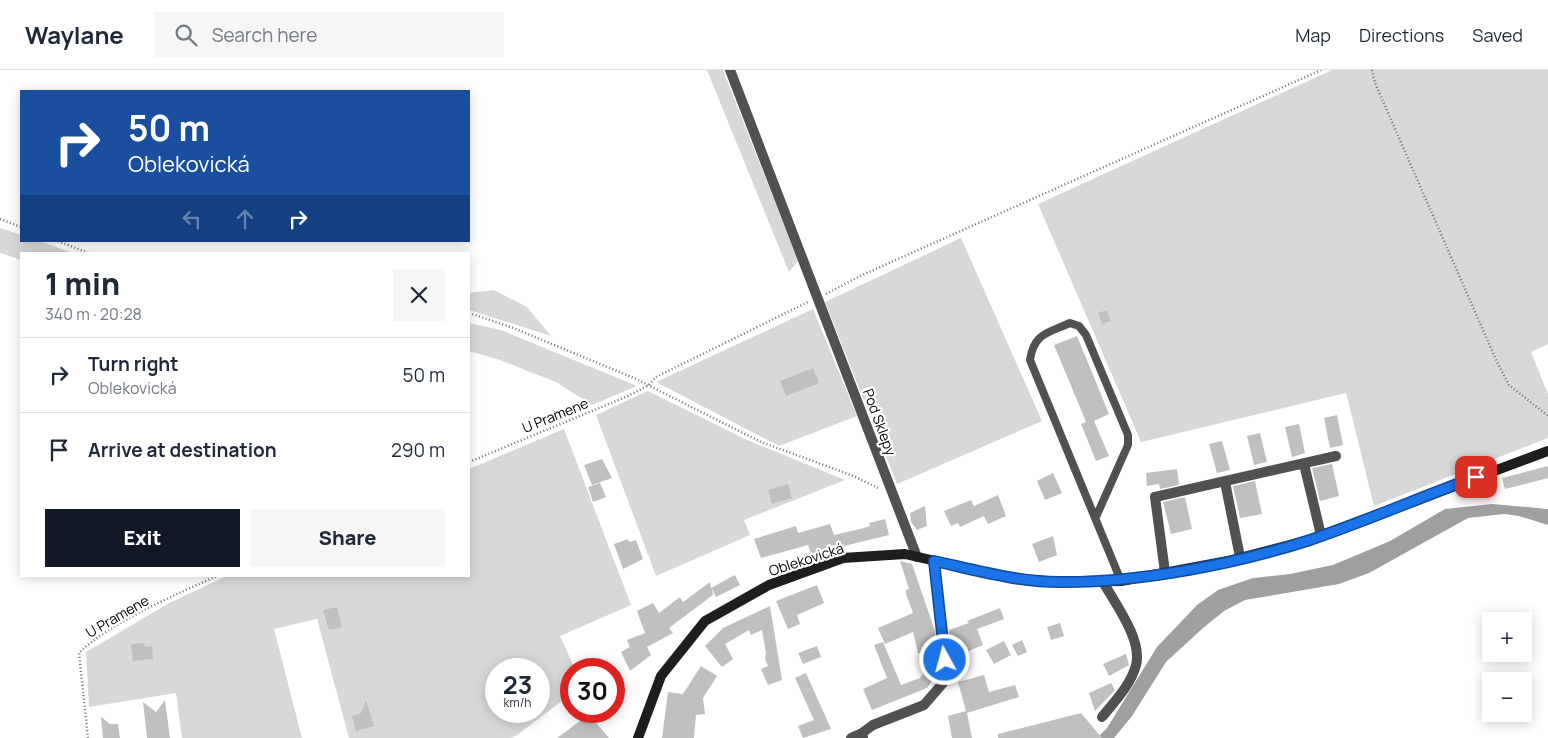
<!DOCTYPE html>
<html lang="en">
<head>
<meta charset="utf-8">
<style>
	:root { --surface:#fff; --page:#f6f6f7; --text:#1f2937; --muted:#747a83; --line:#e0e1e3; --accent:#111827 }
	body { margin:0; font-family:Manrope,sans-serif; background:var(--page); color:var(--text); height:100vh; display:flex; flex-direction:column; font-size:19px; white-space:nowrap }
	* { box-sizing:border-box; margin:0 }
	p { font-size:16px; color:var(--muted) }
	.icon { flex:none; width:28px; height:28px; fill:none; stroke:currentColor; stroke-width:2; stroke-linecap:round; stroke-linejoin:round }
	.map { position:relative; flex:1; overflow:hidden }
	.drawer { position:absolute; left:20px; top:182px; width:450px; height:325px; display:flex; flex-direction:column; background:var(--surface); border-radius:0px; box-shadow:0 2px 12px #0003 }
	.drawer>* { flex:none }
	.guide { position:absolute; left:20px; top:20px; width:450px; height:152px; border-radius:0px; box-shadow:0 2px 12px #0003; background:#1a4fa0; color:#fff; overflow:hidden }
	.buttons { position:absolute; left:1482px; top:542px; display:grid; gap:10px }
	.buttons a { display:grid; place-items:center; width:50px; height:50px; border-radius:0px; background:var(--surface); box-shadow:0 2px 12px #0003; font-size:25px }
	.speed { position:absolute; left:485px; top:588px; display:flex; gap:10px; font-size:25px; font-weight:700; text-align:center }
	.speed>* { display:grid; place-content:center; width:65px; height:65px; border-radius:50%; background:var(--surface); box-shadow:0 2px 12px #0003; line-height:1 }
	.speed small { font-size:12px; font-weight:400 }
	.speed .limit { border:8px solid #d22; background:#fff; color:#111 }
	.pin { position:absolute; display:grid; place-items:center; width:42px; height:42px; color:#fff; margin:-21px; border-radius:10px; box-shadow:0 2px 8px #0006 }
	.me { position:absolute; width:55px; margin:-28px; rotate:353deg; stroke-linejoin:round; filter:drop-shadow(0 0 4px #0008) }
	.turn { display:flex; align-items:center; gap:18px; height:105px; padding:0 25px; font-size:22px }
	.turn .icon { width:65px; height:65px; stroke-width:2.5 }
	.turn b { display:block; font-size:35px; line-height:42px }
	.lanes { display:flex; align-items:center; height:48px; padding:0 25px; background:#0003; justify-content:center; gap:25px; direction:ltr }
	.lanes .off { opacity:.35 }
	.round { display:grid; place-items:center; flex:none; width:52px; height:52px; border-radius:0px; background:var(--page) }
	.summary { display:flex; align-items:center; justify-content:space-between; height:85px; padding:0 25px }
	h1 { font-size:30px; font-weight:800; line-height:38px }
	.action { display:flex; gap:10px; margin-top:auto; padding:10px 25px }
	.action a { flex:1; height:58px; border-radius:0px; background:var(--accent); color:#fff; font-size:20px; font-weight:800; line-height:58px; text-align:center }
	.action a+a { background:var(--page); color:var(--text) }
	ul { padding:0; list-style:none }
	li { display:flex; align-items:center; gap:15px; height:75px; padding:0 25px; border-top:1px solid var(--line) }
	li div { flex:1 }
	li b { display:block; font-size:19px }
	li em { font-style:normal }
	header { display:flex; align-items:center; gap:30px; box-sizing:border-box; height:70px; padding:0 25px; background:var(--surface); border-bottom:1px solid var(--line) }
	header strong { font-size:24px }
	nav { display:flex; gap:28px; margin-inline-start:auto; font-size:18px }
	.search { width:350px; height:45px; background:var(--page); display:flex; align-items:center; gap:12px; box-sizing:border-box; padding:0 18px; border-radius:0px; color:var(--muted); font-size:19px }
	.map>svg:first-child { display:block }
	.green { fill:#d8d8d8; fill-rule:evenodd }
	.water { fill:#9f9f9f }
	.building { fill:#c0c0c0 }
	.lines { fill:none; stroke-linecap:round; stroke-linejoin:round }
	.path { stroke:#737373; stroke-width:2.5; stroke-dasharray:1 2.5; stroke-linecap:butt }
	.lane { stroke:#515151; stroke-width:8 }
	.street { stroke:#515151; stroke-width:10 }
	.secondary { stroke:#1e1e1e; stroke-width:10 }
	.route-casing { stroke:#114b97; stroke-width:12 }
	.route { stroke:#1a73e8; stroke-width:9 }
	.labels { text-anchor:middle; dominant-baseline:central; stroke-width:4.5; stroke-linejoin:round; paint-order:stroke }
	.street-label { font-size:14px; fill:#000; stroke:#fff }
</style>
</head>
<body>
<header>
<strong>Waylane</strong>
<div class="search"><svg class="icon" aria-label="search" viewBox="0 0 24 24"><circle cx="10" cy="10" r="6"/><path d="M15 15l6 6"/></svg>Search here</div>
<nav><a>Map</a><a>Directions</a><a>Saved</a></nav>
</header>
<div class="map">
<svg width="1548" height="668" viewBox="0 0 1548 668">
	<rect width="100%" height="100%" fill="#fff"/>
	<!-- green -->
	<path class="green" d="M707,0H723L798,191L789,202Z
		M1332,0H1548V274L1531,282L1548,324V368L1374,436L1346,323L1141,372L1038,134Z
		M0,158L21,165V171H39L76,184H21V190L0,183Z
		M961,168L1042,351L897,414L825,232Z
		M494,220L527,237L551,266L469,240V223Z
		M813,239L857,346L779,376L656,312Z
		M469,253L501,260L637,316L592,335L556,312L500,290L469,281Z
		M648,321L747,370L845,410L744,450L750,465L656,506L596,345Z
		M564,359L631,535L560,566L575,599H571V624L517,665L511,668H349L317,549L274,559L302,668H182L176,623L89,637L86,582L171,532L227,506H469V399ZM496,599H539V641H496Z"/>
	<!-- water -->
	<path class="water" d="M1492,434L1548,439V455L1519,446L1504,444L1468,448L1369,503L1339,514L1245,530L1224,541L1203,558L1166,592L1132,646L1114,668H1097L1107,658L1157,577L1197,535L1218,520L1253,508L1290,504L1333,495L1390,471L1445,439Z"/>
	<!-- building -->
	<path class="building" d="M1107,240L1111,251L1102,254L1098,243Z
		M1077,266L1109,344L1094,351L1109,386L1096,391L1081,354L1086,352L1054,275Z
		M813,298L819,313L786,326L780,311Z
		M1337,345L1343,375L1330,378L1324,348Z
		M1299,354L1305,383L1292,387L1285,357Z
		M1260,363L1267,392L1254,395L1247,366Z
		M1222,371L1230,400L1217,403L1209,374Z
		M602,389L612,408L592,415L584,395Z
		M1332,394L1339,426L1320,431L1312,398Z
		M1548,396V408L1505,419L1502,408Z
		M1177,399L1179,415L1160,419L1159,414L1147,416L1146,403Z
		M1053,403L1062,423L1045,430L1037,411Z
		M1255,411L1262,444L1240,448L1233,416Z
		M600,413L606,427L593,432L588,417Z
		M788,414L792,428L772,434L768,420Z
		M998,425L1006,446L988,454L984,446L960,457L958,453L951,456L944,441L971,430L974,436Z
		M1185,427L1192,459L1171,464L1163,432Z
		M925,436L927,456L917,460L911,452L910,443Z
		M885,449L889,465L811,484L808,475L761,488L754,469L796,456L798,463L830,454L834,465L860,459L870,456L869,453Z
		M1053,466L1057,485L1039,492L1032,474Z
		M628,469L629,472L636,470L643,489L623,499L614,474Z
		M900,491L912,494L935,561L938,590L936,605L927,618L872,640L863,619L887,608L874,575L883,572L901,615L920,608L925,601L928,584L918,583L913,562L885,574L878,558L913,543L906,524V520L909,519Z
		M735,505L740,515L716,527L712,519L713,525L669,558L673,563L647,577L651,585L630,601L621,582L630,577L627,570L645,563L637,541L653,533L659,543L680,527L683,532L710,512L711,518Z
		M817,515L824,533L797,545L800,554L788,559L776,531Z
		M770,536L782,610L768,615L761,599L768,596L765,589L766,583L762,560L751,565L749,560L725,574L733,589L722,597L705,576L723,558Z
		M337,537L342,557L329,560L323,540Z
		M1000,538L1004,549L977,559L983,575L952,588L949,560L969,553L967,551Z
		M1060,553L1064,566L1051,570L1047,557Z
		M1022,570L1027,582L1018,586L1012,575Z
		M1004,571L1011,585L994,594L986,580Z
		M144,573L145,577L152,576L153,589L133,591L131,574Z
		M817,576L821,587L803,594L798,583Z
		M1126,584L1129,595L1109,606L1103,594Z
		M701,596L717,606L703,628L705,644L696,645L694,668H662L668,622L683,624Z
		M806,603L831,659L803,668L798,656L814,650L795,608Z
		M984,605L989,622L1015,615L1019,627L967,643L972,668H952L948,646L966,641L958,612Z
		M1111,613L1115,620L1095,641L1089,623Z
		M165,630L170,668H147L143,632L156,642Z
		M366,630L374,656L356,661L352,646L361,643Z
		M573,641H598L591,647L609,668H557L580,651Z
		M1081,643L1102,668H998V664Z
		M101,647L110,654H118L120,668H103Z"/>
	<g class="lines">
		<!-- path -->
		<path class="path" d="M1372,0L1375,13L1497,292L1509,315L1548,346
			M0,149L21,157
			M58,171L91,184
			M826,224L860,206L1321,0
			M469,243L511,257L634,308L761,372L851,405L878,418
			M469,392L628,326L649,315L656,307L808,232
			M88,668L79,583C109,553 177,524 217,506"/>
		<!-- lane -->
		<path class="lane" d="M1096,447L1128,375V365L1086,265L1079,256L1070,253C1048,263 1034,263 1030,290L1121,511"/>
		<!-- street -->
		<path class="street" d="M730,0L917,487
			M1304,394L1321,465
			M1225,412L1240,487
			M1165,502L1155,427L1336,386
			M1102,510C1114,532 1143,570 1136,595C1131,615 1114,632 1102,647
			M851,668L862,663
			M863,668L862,663L873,655L924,635L943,613L945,590L934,491"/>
		<!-- secondary -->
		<path class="secondary" d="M638,668L661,606L705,551L769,515L843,488L905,484L1014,509L1060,512L1121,511L1228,491L1309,470L1548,381"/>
	</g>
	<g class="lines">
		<defs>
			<path id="route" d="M945,590L934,491C975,500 1017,512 1060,512C1138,513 1236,494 1310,470C1366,451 1421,427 1476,407"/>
		</defs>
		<!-- route casing -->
		<use href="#route" class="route-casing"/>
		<!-- route -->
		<use href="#route" class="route"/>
	</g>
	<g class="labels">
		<!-- street labels -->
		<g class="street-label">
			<text transform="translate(555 345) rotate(-22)">U Pramene</text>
			<text transform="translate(880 352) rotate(70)">Pod Sklepy</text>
			<text transform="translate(806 489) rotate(-18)">Oblekovická</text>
			<text transform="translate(117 546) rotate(-30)">U Pramene</text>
		</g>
	</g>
</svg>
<div class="buttons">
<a>+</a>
<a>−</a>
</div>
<div class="speed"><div>23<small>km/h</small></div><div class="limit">30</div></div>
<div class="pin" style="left:1476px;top:407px;background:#d93025"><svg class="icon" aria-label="arrive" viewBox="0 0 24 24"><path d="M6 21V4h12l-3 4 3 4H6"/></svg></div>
<svg class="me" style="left:945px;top:590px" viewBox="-20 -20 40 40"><circle r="17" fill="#1a73e8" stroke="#fff" stroke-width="3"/><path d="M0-11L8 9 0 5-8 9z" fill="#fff"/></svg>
<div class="guide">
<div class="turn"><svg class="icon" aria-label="right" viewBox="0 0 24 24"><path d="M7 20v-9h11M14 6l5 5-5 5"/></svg><div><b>50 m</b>Oblekovická</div></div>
<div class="lanes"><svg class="icon off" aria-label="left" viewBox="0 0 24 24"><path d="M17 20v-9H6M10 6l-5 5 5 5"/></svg><svg class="icon off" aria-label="ahead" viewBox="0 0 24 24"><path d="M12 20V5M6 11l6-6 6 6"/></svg><svg class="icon" aria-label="right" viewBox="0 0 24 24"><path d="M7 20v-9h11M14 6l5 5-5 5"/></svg></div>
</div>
<section class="drawer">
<div class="summary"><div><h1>1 min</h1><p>340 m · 20:28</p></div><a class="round"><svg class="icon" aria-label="close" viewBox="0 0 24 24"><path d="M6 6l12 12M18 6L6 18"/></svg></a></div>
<ul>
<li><svg class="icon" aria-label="right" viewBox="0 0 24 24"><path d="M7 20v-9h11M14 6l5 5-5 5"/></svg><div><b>Turn right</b><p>Oblekovická</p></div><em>50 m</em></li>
<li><svg class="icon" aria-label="arrive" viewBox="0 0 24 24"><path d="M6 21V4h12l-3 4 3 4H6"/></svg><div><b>Arrive at destination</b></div><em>290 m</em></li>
</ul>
<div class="action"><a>Exit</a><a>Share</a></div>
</section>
</div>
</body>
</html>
